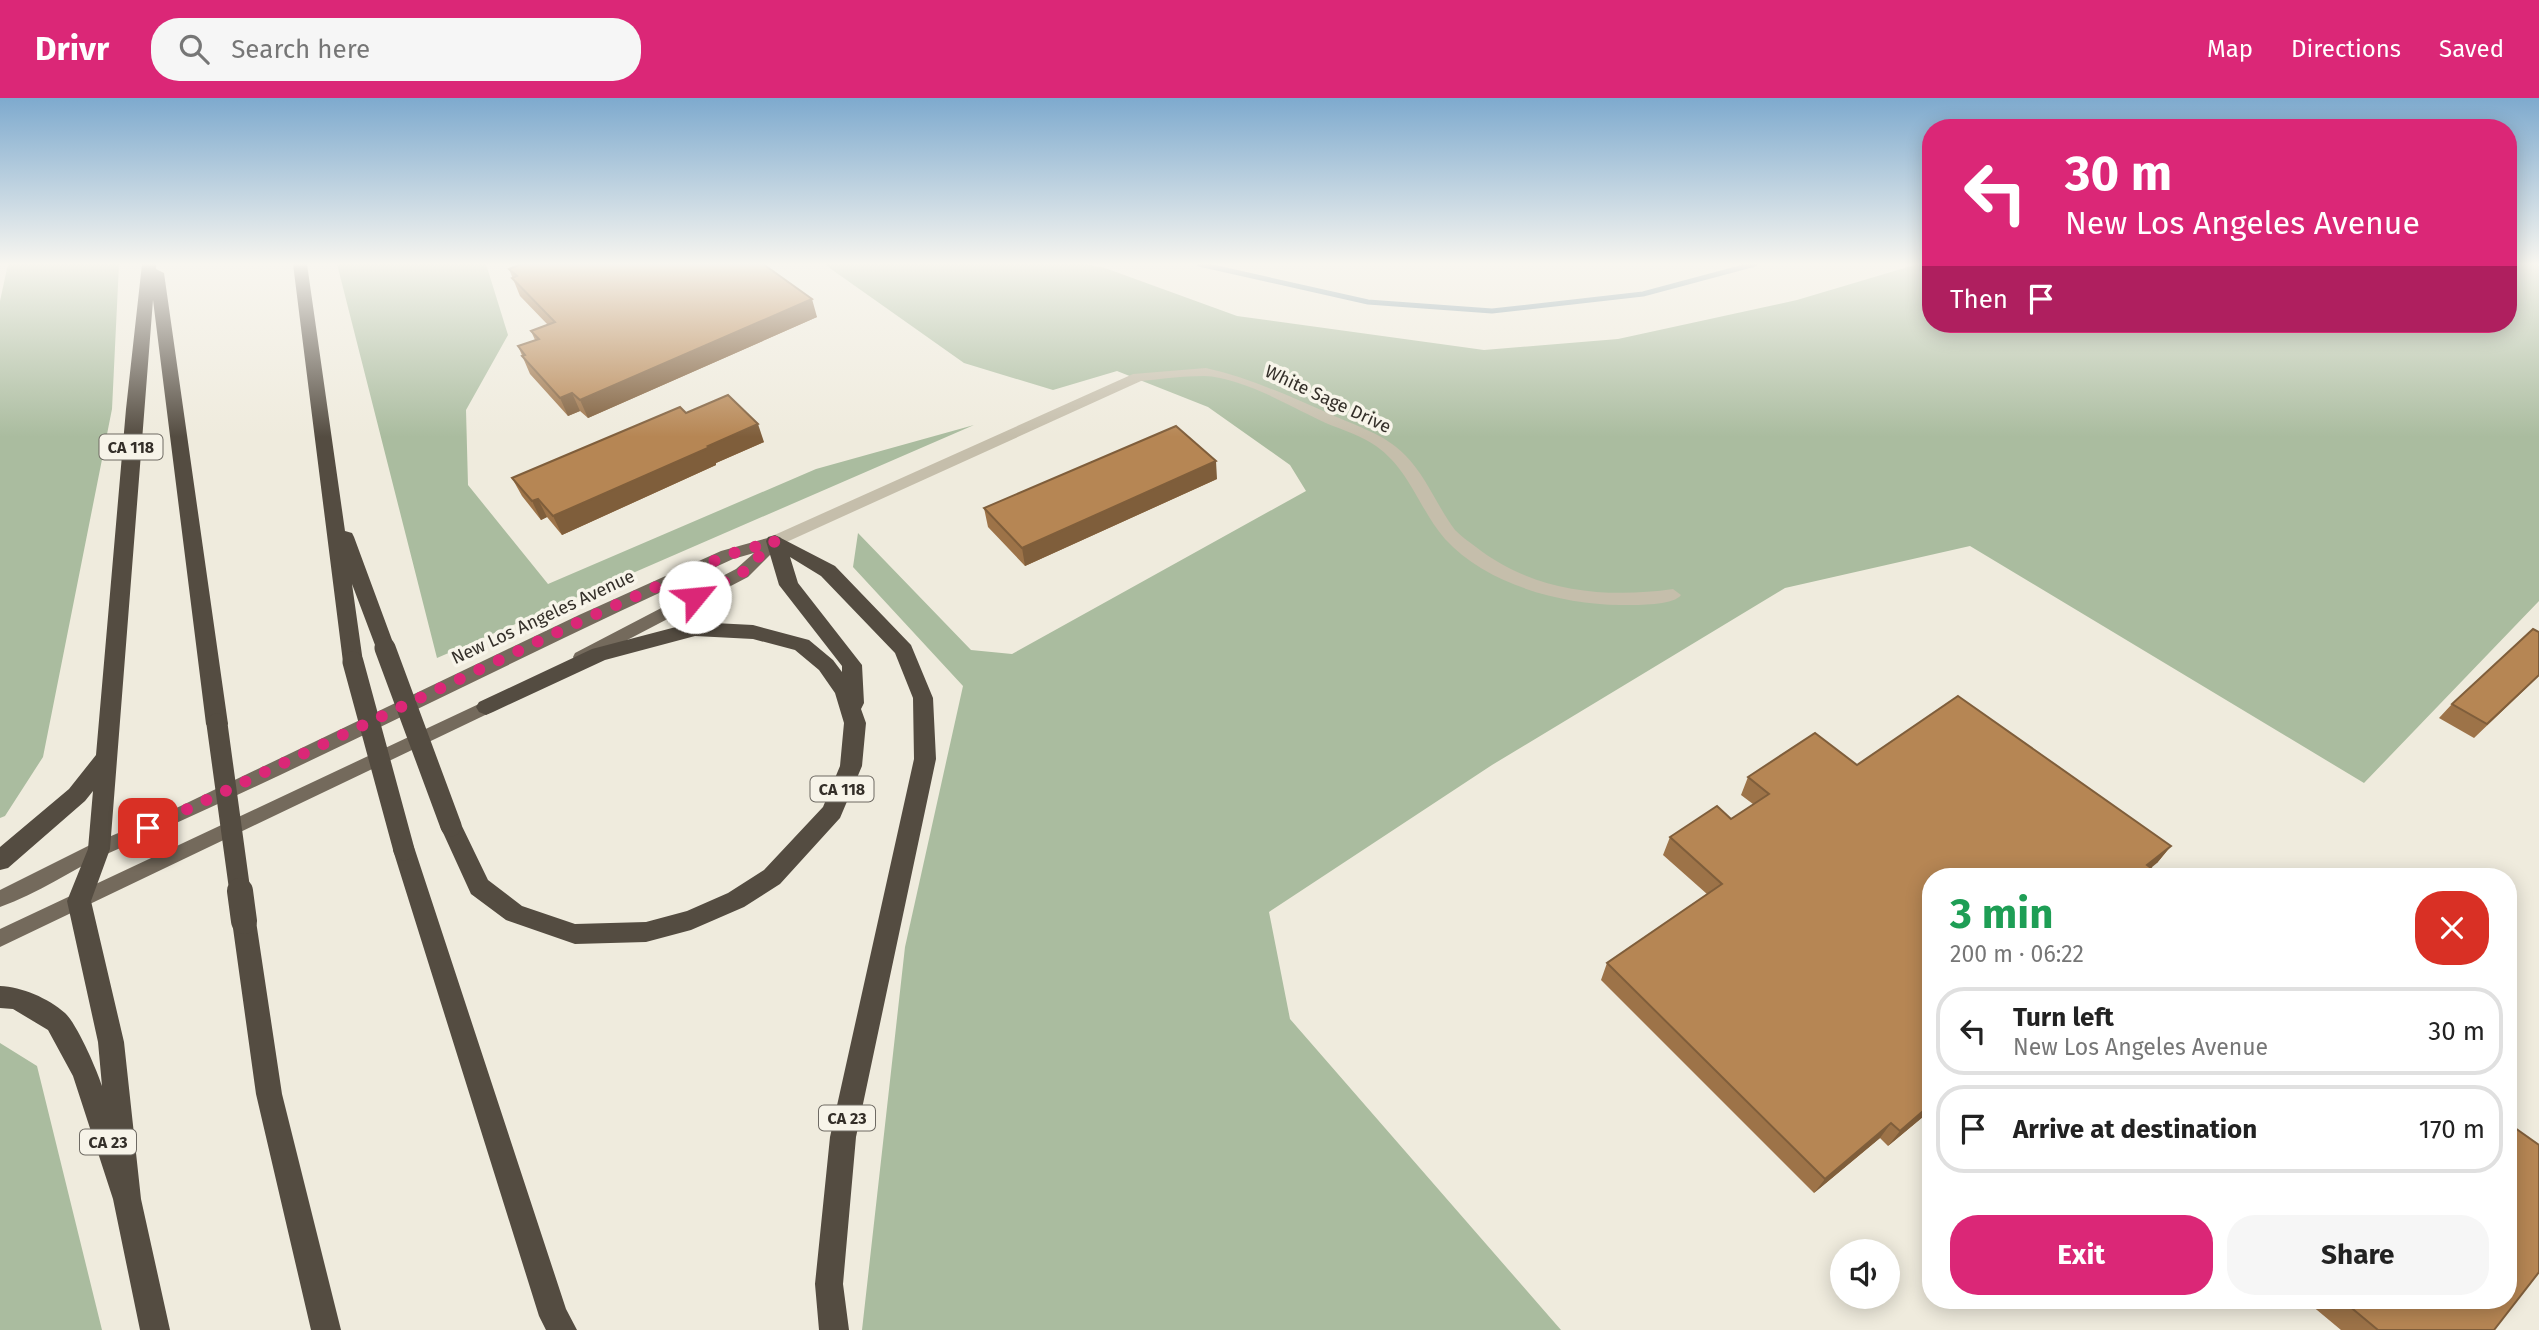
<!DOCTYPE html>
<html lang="en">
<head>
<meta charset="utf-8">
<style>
	:root { --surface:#fff; --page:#f6f6f6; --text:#222; --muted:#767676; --line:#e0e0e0; --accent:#db2777 }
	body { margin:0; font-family:"Fira Sans",sans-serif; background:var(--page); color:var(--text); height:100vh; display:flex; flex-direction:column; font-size:26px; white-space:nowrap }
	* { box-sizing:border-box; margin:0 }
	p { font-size:23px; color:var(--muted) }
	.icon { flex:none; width:38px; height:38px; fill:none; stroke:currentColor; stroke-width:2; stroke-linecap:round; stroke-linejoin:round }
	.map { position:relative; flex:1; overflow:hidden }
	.details { position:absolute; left:1922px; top:770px; width:595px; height:441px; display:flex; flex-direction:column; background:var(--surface); border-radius:28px; box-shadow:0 4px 18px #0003 }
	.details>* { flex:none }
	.top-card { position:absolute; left:1922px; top:21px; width:595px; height:214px; border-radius:28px; box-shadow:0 4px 18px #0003; background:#db2777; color:#fff; overflow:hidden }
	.buttons { position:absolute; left:1830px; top:1141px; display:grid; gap:14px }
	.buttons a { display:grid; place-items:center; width:70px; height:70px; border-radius:50%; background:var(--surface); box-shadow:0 4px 18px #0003; font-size:35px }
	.pin { position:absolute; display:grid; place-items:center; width:60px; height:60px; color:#fff; margin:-30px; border-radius:14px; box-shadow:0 4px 10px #0006 }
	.me { position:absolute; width:77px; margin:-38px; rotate:62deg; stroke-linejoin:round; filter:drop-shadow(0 0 5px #0008) }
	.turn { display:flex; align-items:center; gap:24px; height:147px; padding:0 28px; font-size:32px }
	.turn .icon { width:91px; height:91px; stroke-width:2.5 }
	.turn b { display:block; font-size:49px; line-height:60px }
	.then { display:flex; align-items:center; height:66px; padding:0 28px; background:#0003; gap:14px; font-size:26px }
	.round { display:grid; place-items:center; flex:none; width:74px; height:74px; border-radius:28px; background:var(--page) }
	.headline { display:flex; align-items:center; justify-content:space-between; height:119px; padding:0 28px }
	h1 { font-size:42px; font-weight:700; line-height:52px; color:#1e9e55 }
	.cta { display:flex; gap:14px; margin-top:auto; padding:14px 28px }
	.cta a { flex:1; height:80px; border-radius:28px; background:var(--accent); color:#fff; font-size:28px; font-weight:700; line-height:80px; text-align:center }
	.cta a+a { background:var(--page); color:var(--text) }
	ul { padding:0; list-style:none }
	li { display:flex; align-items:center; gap:21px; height:88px; margin:0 14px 10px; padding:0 14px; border:4px solid var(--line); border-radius:28px }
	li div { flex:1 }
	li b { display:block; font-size:26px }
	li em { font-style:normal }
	header { display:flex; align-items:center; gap:42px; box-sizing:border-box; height:98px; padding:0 35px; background:var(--accent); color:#fff }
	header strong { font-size:33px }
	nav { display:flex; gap:38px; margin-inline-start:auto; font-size:24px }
	.search { width:490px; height:63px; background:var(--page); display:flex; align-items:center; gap:18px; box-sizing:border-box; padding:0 24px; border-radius:28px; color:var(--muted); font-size:26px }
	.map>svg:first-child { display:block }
	.green { fill:#aabc9f }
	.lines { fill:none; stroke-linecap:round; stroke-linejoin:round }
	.stream { stroke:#809ca8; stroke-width:5 }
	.minor { fill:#c5beab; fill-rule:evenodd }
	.major { fill:#746a5c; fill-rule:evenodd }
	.highway { fill:#544c41; fill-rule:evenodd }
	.highway-bridge-far1 { stroke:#544c41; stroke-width:21 }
	.highway-bridge { stroke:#544c41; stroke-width:26 }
	.wall { fill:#9d7348 }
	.shaded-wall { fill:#7f5e3b }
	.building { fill:#b68654; stroke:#7f5e3b; stroke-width:2 }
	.route { stroke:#db2777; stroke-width:12; stroke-dasharray:0 21.6 }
	.labels { text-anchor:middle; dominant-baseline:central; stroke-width:7; stroke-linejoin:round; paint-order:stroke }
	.shield { fill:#f7f4e9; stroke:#6e6a63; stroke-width:2 }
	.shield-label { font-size:16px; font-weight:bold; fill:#342f29 }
	.street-label { font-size:18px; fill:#342f29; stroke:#f7f4e9 }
</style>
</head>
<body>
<header>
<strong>Drivr</strong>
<div class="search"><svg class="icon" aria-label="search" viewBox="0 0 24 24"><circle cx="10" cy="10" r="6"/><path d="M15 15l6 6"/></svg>Search here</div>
<nav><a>Map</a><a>Directions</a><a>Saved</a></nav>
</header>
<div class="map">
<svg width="2539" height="1232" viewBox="0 0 2539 1232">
	<rect width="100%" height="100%" fill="#efebdd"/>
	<!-- green -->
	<path class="green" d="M8,166H119L112,311L43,659L5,718L0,720V203Z
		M337,166H486L508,237L466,312L468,387L548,486L816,371L974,327L437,560Z
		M824,166H1086L1105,170L1237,218L1484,252L1618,241L1797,202L1918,166H1930V226H2508V166H2539V503L2364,685L1970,448L1785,490L1492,667L1269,814L1290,921L1561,1232H862L905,849L963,588L853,469L858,435L971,552L1012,556L1306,393L1290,367L1208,309L1117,273L1053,292L964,265Z
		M0,945L37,968L102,1232H0Z"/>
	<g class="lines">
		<!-- stream -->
		<path class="stream" d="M1199,166L1368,204L1492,213L1643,196L1755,166"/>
		<!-- minor -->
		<path class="minor" d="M1206,270C1250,280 1289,298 1330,316C1356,328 1385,336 1405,357C1426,378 1437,408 1455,432C1461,438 1469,444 1476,449C1532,493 1604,501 1673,491L1681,497C1673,508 1634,507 1620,507C1561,506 1487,487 1445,441C1419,411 1410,372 1376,348C1362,338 1343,332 1328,326C1293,310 1242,279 1204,278C1183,278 1161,281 1141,283L780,447L775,448L767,443L770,439L1133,276Z"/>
		<!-- major -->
		<path class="major" d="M775,438L780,439L783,443L780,447L748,479L587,563H575L573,559L575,555L736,471L754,455L733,461C523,556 320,663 109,755C72,771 38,796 0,809V792L92,746L166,715L579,517L721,453Z
			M498,597L504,598L507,603L504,608L0,849V831Z"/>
		<!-- highway -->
		<path class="highway" d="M142,166H156V171L164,175L228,626L224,632L217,634L210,632L206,626L153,202L110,751L91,803L124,944L141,1101L170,1232H140L113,1101L73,978L48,932L13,911L0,910V888C22,889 48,900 65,915C77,926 97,972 102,988L98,944L67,803L88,751L93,693L85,703L8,770L0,772V749L69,691L96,657L126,311Z
			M293,166H307L345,433L352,435L354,439L395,550L392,555H378L352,486L363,564L360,569L353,571L346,569L343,564Z
			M775,437L835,468L911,547L933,600L936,661L856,1039L843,1186L849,1232H819L815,1186L830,1039L914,661L913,600L895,555L821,478L790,459L798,485L862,567L864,605L861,611L866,625L862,668L840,720L780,786L744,809L691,832L646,844L575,846L506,822L471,796L440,728L443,722L451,719L459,722L488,782L522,808L575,826L646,824L687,813L728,795L764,772L823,709L840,668L844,625L835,595L819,572L795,552L753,541L695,538L605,562L493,614L486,617L479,614L476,609L479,604L592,551L695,524L753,527L809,542L833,562L842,574V568L779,487L766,443L768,439Z
			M404,743L412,745L415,752L566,1211L577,1232H546L539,1218L393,752L396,745Z
			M244,813L252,816L256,823L282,996L341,1232H311L256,996L232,823L236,816Z"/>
		<!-- highway-bridge-far1 -->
		<path class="highway-bridge-far1" d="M385,550L451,728
			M353,564L404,752
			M217,626L240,794"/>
		<!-- highway-bridge -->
		<path class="highway-bridge" d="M240,793L244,823"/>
	</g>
	<!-- wall -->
	<path class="wall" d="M517,166H763L817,219L588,320L580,313L568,318L530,276L518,248L535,242L531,233L548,227L520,198L509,171L518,168Z
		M686,315L764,344L716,365V367L562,437L547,419L541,422L522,398L512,380Z
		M1217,381L1025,468L988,429L984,410Z
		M2539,534V578L2474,640L2439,620L2452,606Z
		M1857,667L2171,748L2157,765L1930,779V1013L1888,1048L1880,1040L1814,1095L1601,882L1607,865L1707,796L1663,757L1670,739L1731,721L1753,706L1741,697L1748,679Z
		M2305,1202H2508L2494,1232H2341Z"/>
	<!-- shaded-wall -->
	<path class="shaded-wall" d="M812,201L817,219L588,320L580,302Z
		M572,295L580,313L568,318L560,300Z
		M758,326L764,344L716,365V367L562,437L553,418Z
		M1216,363L1217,381L1025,468L1022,450Z
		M538,401L547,419L541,422L532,403Z
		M2171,748L2157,765L2140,779L2147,767Z
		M1930,1007V1013L1888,1048L1900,1033Z
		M1891,1025L1880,1040L1814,1095L1825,1081Z"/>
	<!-- building -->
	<path class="building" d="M521,166H763L812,201L580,302L572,295L560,300L522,258L525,257L518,248L539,241L531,233L555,224L512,180L517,178L509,171Z
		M728,297L758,326L708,348L710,349L553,418L538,401L532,403L512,380L680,309L686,315Z
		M1176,328L1216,363L1022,450L984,410Z
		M2533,531L2539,534V577L2487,626L2452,606Z
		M1958,598L2171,748L2147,767L2163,779H1930V970L1927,973L1930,976V1007L1900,1033L1891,1025L1825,1081L1607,865L1722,786L1670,739L1717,708L1731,721L1769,696L1748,679L1815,635L1857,667Z
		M2508,1025L2539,1047V1174L2494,1232H2378L2342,1202H2508Z"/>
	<!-- sky -->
	<linearGradient id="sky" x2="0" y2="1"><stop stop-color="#7eaace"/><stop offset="0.49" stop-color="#f8f6f0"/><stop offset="1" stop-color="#f8f6f0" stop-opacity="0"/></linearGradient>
	<rect width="2539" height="339" fill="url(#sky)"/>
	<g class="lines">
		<!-- route -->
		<path class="route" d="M148,730L585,521L727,457L775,443L742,475L695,499"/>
	</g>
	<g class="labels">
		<!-- shield labels -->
		<g class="shield">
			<rect x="99.5" y="336.5" width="63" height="25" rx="5"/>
			<rect x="810.5" y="678.5" width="63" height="25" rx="5"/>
			<rect x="819" y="1007.5" width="56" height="25" rx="5"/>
			<rect x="80" y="1031.5" width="56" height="25" rx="5"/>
		</g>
		<g class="shield-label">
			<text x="131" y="349">CA 118</text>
			<text x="842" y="691">CA 118</text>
			<text x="847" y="1020">CA 23</text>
			<text x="108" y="1044">CA 23</text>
		</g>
		<!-- street labels -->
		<g class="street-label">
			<text transform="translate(1328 301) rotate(25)">White Sage Drive</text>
			<text transform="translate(543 519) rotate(-25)">New Los Angeles Avenue</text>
		</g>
	</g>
</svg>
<div class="buttons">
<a><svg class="icon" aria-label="sound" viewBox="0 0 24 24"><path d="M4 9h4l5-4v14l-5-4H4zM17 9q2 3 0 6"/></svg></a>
</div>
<div class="pin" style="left:148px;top:730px;background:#d93025"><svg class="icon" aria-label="arrive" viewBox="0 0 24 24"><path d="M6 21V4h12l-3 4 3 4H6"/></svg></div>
<svg class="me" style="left:695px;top:499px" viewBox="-20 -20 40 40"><circle r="19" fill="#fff"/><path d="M0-13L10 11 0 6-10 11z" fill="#db2777"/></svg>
<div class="top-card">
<div class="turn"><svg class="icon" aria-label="left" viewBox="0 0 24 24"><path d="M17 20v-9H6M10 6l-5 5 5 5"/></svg><div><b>30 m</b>New Los Angeles Avenue</div></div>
<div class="then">Then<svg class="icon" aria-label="arrive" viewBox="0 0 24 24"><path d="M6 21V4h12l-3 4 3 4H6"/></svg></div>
</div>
<section class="details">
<div class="headline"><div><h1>3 min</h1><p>200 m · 06:22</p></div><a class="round" style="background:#d93025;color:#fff"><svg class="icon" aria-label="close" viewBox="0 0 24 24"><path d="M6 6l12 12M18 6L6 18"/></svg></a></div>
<ul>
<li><svg class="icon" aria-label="left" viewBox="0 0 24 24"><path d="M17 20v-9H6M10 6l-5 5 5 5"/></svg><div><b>Turn left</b><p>New Los Angeles Avenue</p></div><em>30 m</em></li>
<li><svg class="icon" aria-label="arrive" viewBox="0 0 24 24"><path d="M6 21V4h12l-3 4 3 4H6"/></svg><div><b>Arrive at destination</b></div><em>170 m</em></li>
</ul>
<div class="cta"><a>Exit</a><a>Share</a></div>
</section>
</div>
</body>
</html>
